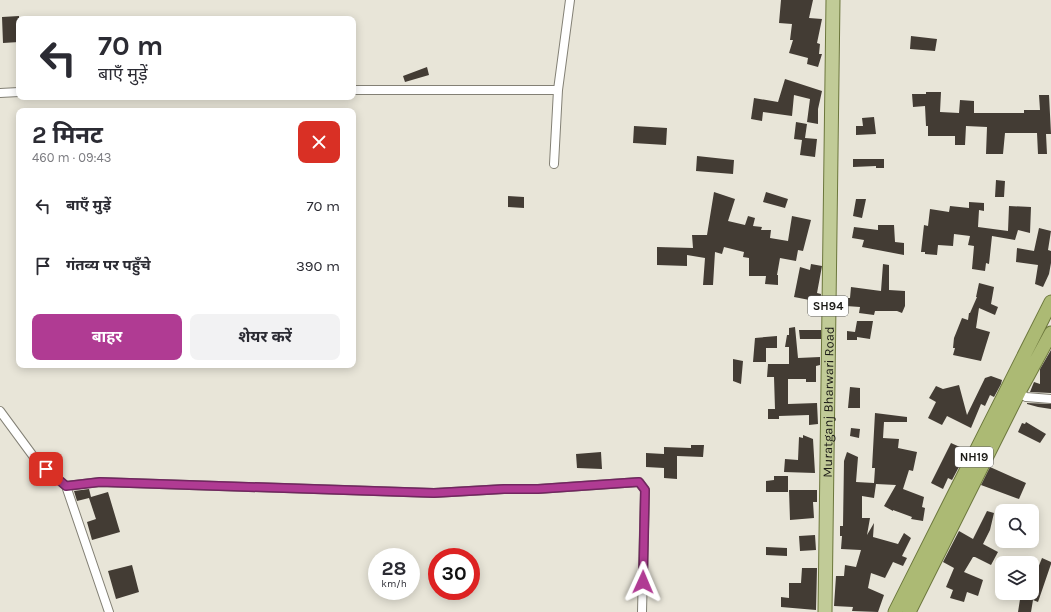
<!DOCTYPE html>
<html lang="hi">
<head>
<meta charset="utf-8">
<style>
	:root { --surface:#fff; --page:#f2f2f3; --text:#2b2b33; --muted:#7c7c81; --accent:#b03b93 }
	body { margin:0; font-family:Karla,"Noto Sans Devanagari",sans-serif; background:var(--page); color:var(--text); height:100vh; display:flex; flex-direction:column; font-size:15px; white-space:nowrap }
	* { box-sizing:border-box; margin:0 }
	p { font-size:13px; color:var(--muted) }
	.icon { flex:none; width:22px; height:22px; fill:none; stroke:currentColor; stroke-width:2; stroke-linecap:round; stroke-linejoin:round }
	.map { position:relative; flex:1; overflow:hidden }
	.panel { position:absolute; left:16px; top:108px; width:340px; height:260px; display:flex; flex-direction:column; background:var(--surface); border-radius:8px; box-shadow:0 2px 10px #0003 }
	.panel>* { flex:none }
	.top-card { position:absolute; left:16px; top:16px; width:340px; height:84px; border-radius:8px; box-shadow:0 2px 10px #0003; background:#fff; color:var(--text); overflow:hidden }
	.buttons { position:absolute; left:995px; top:504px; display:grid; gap:8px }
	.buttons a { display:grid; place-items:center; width:44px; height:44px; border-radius:8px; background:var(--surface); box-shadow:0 2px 10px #0003; font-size:20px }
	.speed { position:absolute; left:368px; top:548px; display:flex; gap:8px; font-size:20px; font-weight:700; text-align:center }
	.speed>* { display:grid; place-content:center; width:52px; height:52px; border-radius:50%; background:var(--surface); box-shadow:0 2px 10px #0003; line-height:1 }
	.speed small { font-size:10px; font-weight:400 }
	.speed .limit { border:6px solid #d22; background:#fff; color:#111 }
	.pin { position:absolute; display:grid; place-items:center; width:34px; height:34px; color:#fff; margin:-17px; border-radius:8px; box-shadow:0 2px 6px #0006 }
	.me { position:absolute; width:44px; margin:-22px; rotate:1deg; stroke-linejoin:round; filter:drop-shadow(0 0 3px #0008) }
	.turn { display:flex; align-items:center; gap:14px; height:84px; padding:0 16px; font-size:18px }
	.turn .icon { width:52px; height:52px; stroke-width:2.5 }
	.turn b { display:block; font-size:28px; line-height:34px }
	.round { display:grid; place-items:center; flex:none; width:42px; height:42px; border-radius:8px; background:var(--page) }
	.headline { display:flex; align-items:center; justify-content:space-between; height:68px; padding:0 16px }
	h1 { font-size:24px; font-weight:700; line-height:30px }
	.primary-button { display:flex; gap:8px; margin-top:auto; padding:8px 16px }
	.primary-button a { flex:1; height:46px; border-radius:8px; background:var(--accent); color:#fff; font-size:16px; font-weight:700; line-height:46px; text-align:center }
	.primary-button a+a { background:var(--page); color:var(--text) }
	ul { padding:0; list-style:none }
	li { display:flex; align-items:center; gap:12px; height:60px; padding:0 16px }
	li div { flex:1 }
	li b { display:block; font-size:15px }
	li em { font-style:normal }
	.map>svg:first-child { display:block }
	.building { fill:#433c34 }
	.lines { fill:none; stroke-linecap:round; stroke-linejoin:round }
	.minor-casing { stroke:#838075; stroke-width:10 }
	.primary-casing { stroke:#6c773c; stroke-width:15 }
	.trunk-casing { stroke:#6c773c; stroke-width:15 }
	.minor { stroke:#fff; stroke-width:8 }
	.primary { stroke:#c1cb97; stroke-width:13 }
	.trunk { stroke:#acba74; stroke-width:13 }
	.route-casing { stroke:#722660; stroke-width:10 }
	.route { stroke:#b03b93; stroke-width:7 }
	.labels { text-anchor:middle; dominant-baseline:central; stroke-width:4; stroke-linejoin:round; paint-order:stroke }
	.shield { fill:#fff; stroke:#5f5f5c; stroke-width:1 }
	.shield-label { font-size:12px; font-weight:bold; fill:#1b1a16 }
	.street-label { font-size:13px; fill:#1b1a16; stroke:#fff }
</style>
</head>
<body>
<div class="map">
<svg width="1051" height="612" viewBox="0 0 1051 612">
	<rect width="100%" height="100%" fill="#e8e5d8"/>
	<!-- building -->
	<path class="building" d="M781,0H813L809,18L822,19L817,43L820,44L819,54H822L818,67L807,64L808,58L789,53L793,40H790L792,24L779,23Z
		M19,16V42L3,43L2,17Z
		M911,36L937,39L935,51L910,49Z
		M427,67L429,75L405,82L403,76Z
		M785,79L822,91L818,109V124L807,122L810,99L794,95L792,116L763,112L762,121L751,119L754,98L778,102Z
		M926,92H941L940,112L959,113L960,100L974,101V113H1024V110H1040L1039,95H1049L1051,134H1046L1047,154H1038L1037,133H1005L1003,154H986L987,127L966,126L965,145H955V136H928V126H926L925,106L913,107L912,94H926Z
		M874,117L876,134L856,135V126H863L862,118Z
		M796,122L807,124L805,138L817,139L815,157L800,155L802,140L794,139Z
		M634,126L667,128L666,145L633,143Z
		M697,156L734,160L733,174L696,171Z
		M853,159H884V168H876V166L853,167Z
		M996,180L1005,181L1004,197H995Z
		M714,192L735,199L728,221L745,225L748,216L755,218L753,226L762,227L761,230H771L770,238L788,241L792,216L811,220L803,251L798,250L796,261L780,258L777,275H778V285L765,284L766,276H749V258L743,257L744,252L724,247L722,254L715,252L713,285H703L705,258L687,255V266L657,265V247L693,248L692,235H707Z
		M766,192L788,199L785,208L763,202Z
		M508,196L524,197V208L508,207Z
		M856,199H866L862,218L853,216Z
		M969,202L984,203V211L979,210L978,227L1008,231L1009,206L1031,207L1030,233L1018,230L1015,240L992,236L989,264L986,263L985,271L972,269L974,246L968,245L970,236L954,234L953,246L938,245L937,255L925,254V252H921L924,225L928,226L930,209L949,212L950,206L969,208Z
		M878,225H894L895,242L904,243V255L862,247L864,240L852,238L854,227L878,230Z
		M1039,228L1051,231L1048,250L1051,251V263L1049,274L1043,287L1035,284L1038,265L1016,262L1017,248L1034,251Z
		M811,264L822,266L817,293L821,294L820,302L794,297L800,267L810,270Z
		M883,264L889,265V290L905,291V306L902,313L897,311H875L874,315L859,313L860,307L846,306V298H850L851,287L881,291Z
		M979,283L994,287L991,304L998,307L995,315L979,308L976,328L990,332L981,361L953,355L955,348H953L954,338L962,318L968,320L969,313H970L977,297H976Z
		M857,321H873L870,339L857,337V340H847V331L855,332Z
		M795,327L798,358L820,357V365L816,366V382H806V379H788V404L817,403L818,424L809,425V415L779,416V419H768V409H775L774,377H767L768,364H789V347H785L787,335H789V328Z
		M799,330H821V339H800Z
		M777,336V348H766V362H753L755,338Z
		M1051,350V393L1030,392L1034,382L1040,384V369Z
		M733,359L743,361L741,384L733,381Z
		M991,376L1002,380L1001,384L994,397L990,395L985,406L981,404L971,428L947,416L942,425L928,418L936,402L929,398L936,386L943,389L959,385L967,415L985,378Z
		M850,387L860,388V408H848Z
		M1027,403L1051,404V409L1038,407L1027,404Z
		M875,413L907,417V422H884L883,438L899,439L898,448L917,452L913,471L909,470L903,489L924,497L922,507L925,508L923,521L911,519L912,517L893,510V511L884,506L896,485L876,484L874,498L862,496V518H870L867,535L874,523L873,537L898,544L904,533L911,538L902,556L907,558L903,566L893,562L885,578L871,573L868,588L884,595L878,612L852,611L853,607L834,606L836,576H844L845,565L856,567L861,550L841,549L842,536H840V526H843L844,461L847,452L858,457L856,482L874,483L875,468H872Z
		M1026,422L1046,434L1040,443L1018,432L1022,423L1025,424Z
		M851,428L860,429L859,438L850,436Z
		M803,435L813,439L815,473L784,472L785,459L798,460L799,437L803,438Z
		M951,443L962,448L956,461L961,463L952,480L948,478L943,489L931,483Z
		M691,445H704L703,457L677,456V479L664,478V468L646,467V453L664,454V447L691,448Z
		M601,452L602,469L577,468L576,454Z
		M990,467L1026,483L1019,499L981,485Z
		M774,476H788V492H766V481L774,480Z
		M89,489L91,497L108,492L120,532L92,540L87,522L96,519L89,498L77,501L74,491Z
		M789,490H817V502H813L814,518L790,520Z
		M987,511L994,513L990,530L983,544L998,552L991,565L975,557H973L964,572L983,580L978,596L967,592L964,602L950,598L953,590L946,587L954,568L943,562L959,531L973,539Z
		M815,535L816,550L800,551L799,536Z
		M766,547L787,548V556L766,555Z
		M1042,558L1051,562V564L1038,602L1033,600L1031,612H1018L1021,593H1032V577L1034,578Z
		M132,565L139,592L116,599L108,571Z
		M802,568H817L816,610L781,607V597L789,598V583H801Z"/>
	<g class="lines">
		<defs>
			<path id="minor" d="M353,90H558
				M0,93L19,92
				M554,164L558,90L570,0
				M1016,391L1026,397L1051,399
				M0,411L36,460L66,486L109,612
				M66,486L100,482L434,493L504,489H538L639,482L645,490L642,612"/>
			<g id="primary">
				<path id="s1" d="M825,612L833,0"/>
			</g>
			<path id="trunk" d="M895,612L1051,302
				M909,612L1019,392L1051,333"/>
		</defs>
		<!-- minor casing -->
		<use href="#minor" class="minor-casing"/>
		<!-- primary casing -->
		<use href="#primary" class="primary-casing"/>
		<!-- trunk casing -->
		<use href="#trunk" class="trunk-casing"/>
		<!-- minor -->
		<use href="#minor" class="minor"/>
		<!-- primary -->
		<use href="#primary" class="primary"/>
		<!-- trunk -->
		<use href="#trunk" class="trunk"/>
	</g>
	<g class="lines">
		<defs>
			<path id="route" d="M46,469L66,486L100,482L434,493L504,489H538L639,482L645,490L643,582"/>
		</defs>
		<!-- route casing -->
		<use href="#route" class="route-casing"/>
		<!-- route -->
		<use href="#route" class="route"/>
	</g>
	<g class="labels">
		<!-- shield labels -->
		<g class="shield">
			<rect x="808" y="296" width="40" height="20" rx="3"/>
			<rect x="955" y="447" width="38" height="20" rx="3"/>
		</g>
		<g class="shield-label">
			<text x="828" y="306">SH94</text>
			<text x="974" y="457">NH19</text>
		</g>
		<!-- street labels -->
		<g class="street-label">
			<text stroke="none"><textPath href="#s1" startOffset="210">Muratganj Bharwari Road</textPath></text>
		</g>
	</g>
</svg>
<div class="buttons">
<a><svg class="icon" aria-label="search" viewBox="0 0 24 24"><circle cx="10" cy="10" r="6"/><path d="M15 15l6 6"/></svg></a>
<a><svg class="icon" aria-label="layers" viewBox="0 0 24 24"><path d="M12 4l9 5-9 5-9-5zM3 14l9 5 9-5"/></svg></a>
</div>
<div class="speed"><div>28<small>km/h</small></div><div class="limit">30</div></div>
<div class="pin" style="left:46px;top:469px;background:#d93025"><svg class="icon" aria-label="arrive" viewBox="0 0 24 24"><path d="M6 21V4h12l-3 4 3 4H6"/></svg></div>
<svg class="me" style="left:643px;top:582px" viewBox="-20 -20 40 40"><path d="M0-17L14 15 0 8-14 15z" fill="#b03b93" stroke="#fff" stroke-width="4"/></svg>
<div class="top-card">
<div class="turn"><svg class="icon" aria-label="left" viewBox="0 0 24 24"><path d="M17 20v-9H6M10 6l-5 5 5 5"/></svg><div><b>70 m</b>बाएँ मुड़ें</div></div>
</div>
<section class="panel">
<div class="headline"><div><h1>2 मिनट</h1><p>460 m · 09:43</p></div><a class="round" style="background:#d93025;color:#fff"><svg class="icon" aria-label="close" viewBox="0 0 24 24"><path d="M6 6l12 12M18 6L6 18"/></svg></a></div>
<ul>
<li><svg class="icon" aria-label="left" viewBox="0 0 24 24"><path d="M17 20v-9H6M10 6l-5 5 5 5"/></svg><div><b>बाएँ मुड़ें</b></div><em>70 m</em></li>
<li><svg class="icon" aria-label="arrive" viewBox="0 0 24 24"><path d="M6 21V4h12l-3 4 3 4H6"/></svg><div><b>गंतव्य पर पहुँचे</b></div><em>390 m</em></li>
</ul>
<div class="primary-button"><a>बाहर</a><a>शेयर करें</a></div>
</section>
</div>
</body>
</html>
